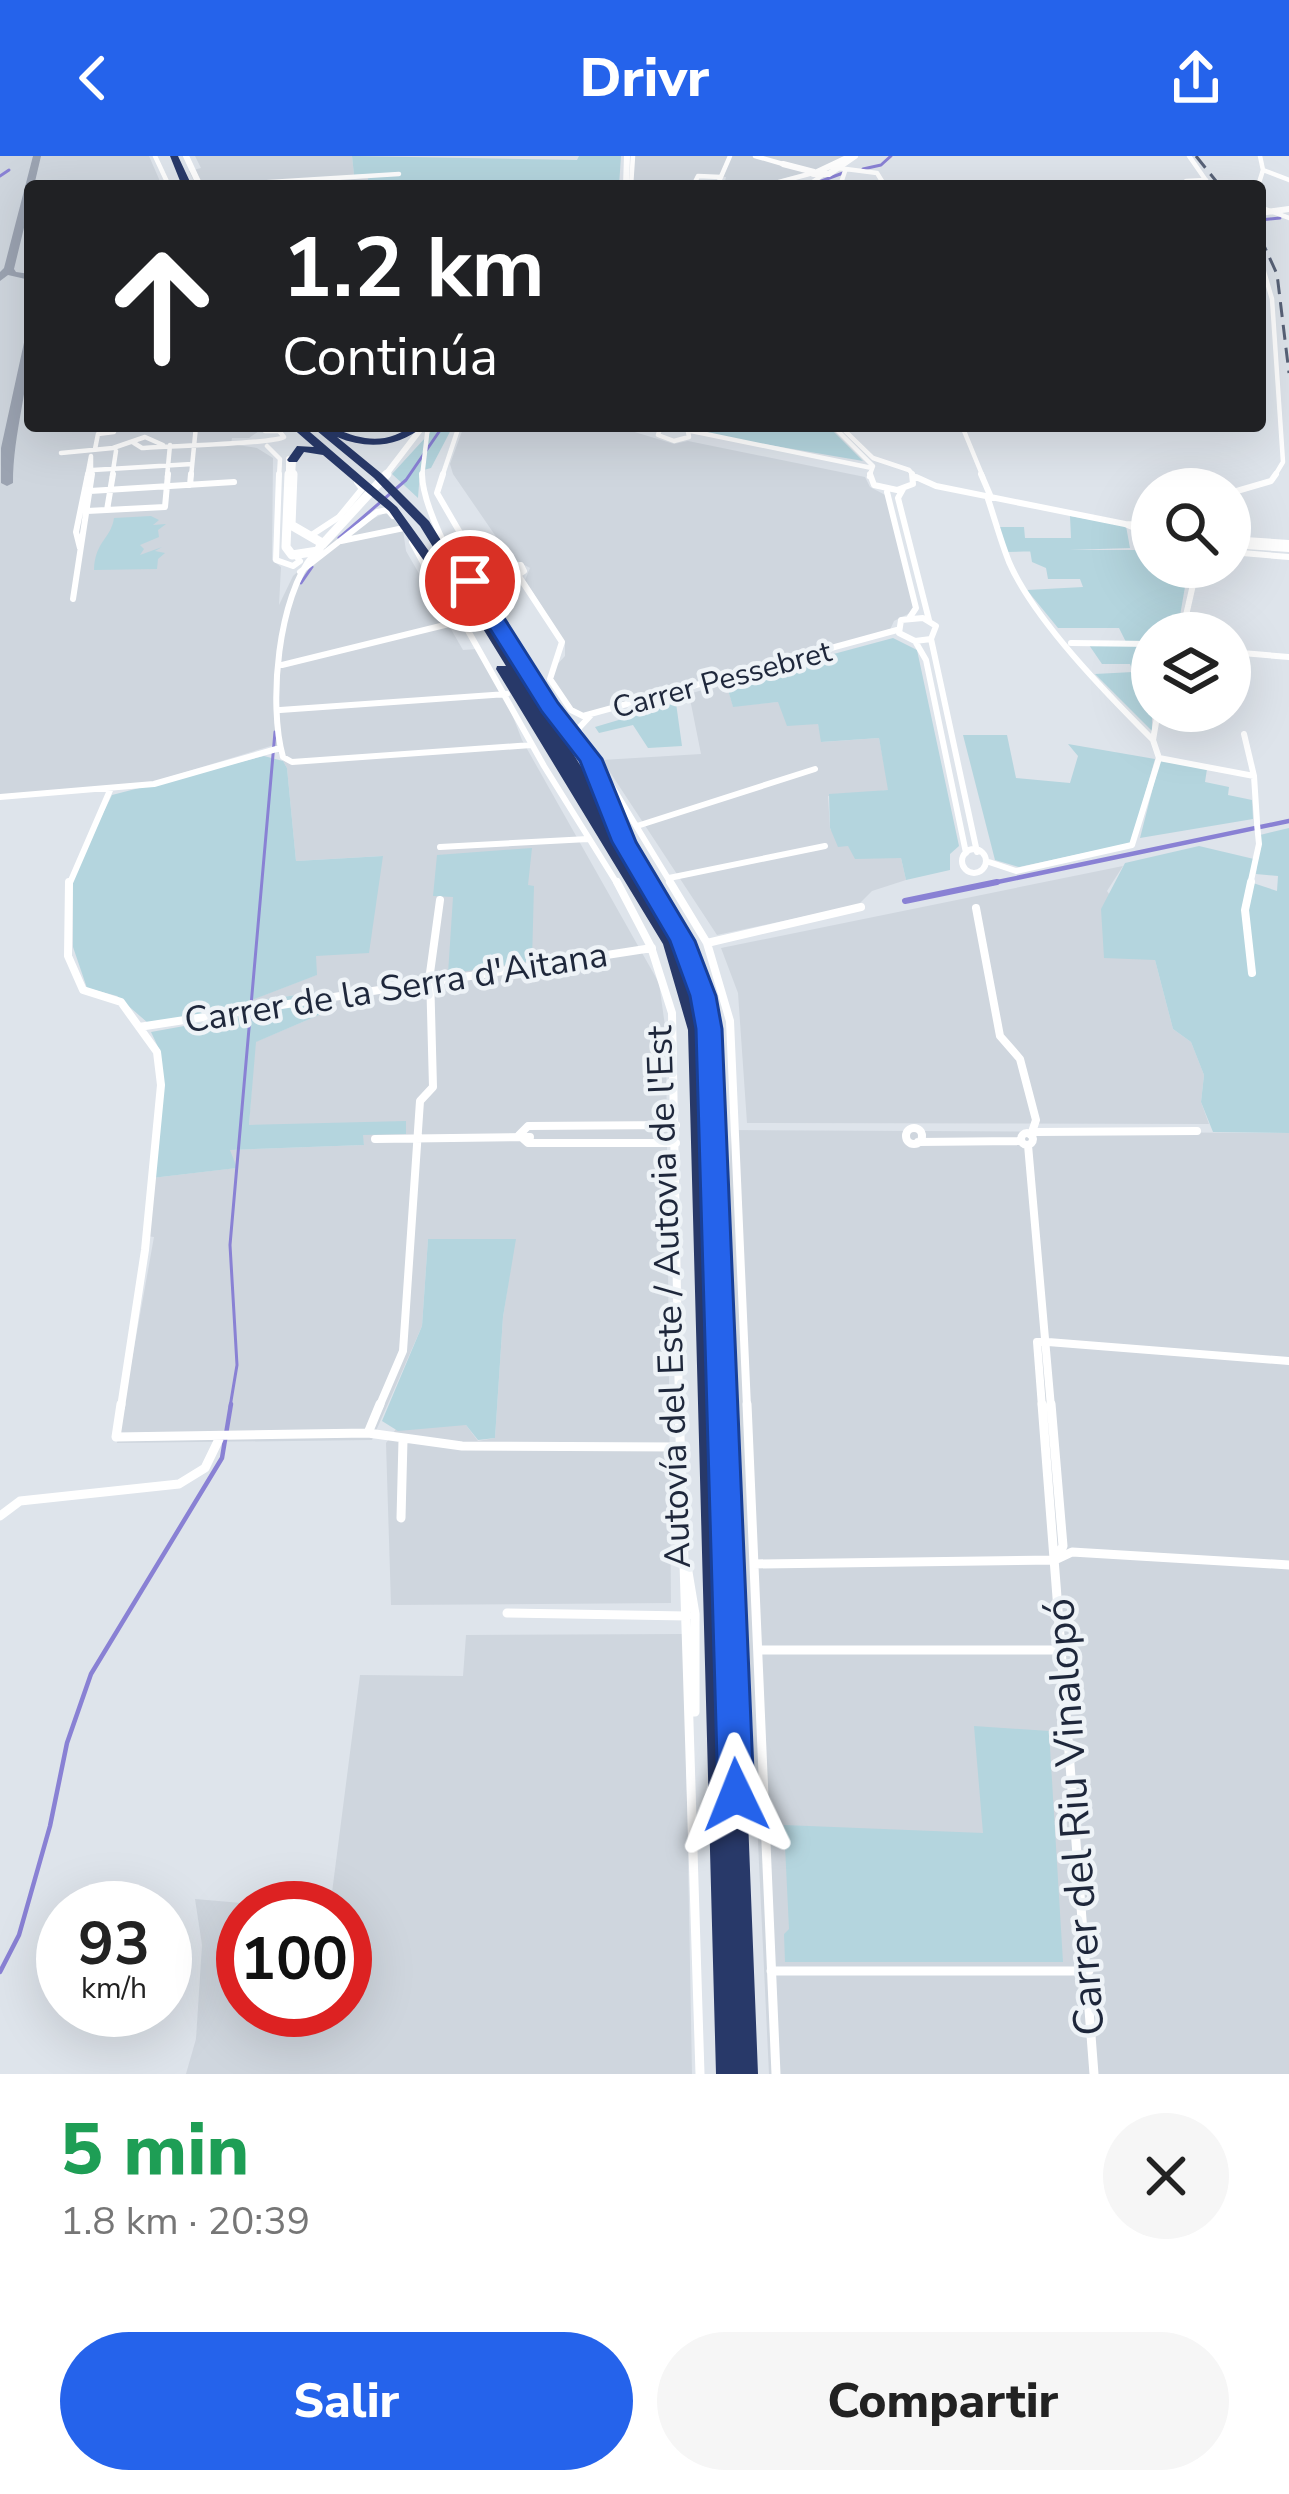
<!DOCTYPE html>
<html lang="es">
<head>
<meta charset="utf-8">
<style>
	:root { --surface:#fff; --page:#f6f6f6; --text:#222; --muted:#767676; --accent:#2563eb }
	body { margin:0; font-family:"Nunito Sans",sans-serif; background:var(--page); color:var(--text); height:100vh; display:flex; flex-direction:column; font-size:45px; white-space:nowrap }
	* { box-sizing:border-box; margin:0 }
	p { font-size:39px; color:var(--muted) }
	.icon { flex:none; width:66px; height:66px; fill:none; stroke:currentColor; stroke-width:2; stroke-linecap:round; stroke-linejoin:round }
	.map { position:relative; height:1918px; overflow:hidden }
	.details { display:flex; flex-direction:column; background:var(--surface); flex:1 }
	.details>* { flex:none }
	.hud { position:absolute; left:24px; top:24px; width:1242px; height:252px; border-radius:12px; box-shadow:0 12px 48px #0002; background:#202124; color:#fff; overflow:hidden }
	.tools { position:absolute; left:1131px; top:312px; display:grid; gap:24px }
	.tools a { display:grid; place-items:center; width:120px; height:120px; border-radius:50%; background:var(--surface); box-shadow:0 12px 48px #0002; font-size:60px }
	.speed { position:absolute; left:36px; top:1725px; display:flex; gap:24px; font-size:60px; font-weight:700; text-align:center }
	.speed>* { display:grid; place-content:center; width:156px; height:156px; border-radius:50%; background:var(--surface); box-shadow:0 12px 48px #0002; line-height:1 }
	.speed small { font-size:30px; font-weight:400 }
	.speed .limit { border:18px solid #d22; background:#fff; color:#111 }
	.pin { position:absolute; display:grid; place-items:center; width:102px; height:102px; color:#fff; margin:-51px; border:6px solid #fff; border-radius:50%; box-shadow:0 3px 12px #0007 }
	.me { position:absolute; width:132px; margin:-66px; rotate:358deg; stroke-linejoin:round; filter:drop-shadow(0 0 9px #0008) }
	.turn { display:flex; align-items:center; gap:42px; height:252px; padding:0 60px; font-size:54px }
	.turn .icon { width:156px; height:156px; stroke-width:2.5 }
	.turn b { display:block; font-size:84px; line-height:102px }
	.round { display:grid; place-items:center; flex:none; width:126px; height:126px; border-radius:63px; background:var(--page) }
	.head { display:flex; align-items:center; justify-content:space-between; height:204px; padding:0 60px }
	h1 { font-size:72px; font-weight:800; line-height:90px; color:#1e9e55 }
	.primary-button { display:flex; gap:24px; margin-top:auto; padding:24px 60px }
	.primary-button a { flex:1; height:138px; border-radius:72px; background:var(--accent); color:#fff; font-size:48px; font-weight:800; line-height:138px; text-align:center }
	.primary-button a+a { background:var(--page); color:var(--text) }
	header { display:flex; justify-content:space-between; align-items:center; height:156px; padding:0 60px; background:var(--accent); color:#fff; font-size:54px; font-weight:800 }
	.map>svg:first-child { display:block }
	.built { fill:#cfd6de; fill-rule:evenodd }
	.green { fill:#b4d5de }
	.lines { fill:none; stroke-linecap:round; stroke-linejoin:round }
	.stream-far1 { stroke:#8981d4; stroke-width:3 }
	.stream { stroke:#8981d4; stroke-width:4.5 }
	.canal-far2 { stroke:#8981d4; stroke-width:3 }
	.canal-far1 { stroke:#8981d4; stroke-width:4.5 }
	.canal { stroke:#8981d4; stroke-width:6 }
	.taxiway { fill:#9ba3b1; fill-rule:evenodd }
	.minor-far3 { stroke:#fff; stroke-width:4.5 }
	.minor-far2 { stroke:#fff; stroke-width:6 }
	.minor-far1 { stroke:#fff; stroke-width:8 }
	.minor { stroke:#fff; stroke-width:9 }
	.tertiary { stroke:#fff; stroke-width:6 }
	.secondary-far1 { stroke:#fff; stroke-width:6 }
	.secondary { stroke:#fff; stroke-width:9 }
	.motorway { fill:#283969; fill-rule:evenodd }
	.rail { stroke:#586277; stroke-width:3; stroke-dasharray:15 8; stroke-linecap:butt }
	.route { fill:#2563eb; stroke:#184099; stroke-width:3 }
	.labels { text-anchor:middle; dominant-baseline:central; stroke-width:9; stroke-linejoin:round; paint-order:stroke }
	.far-street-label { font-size:30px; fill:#1e273b; stroke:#eef3f7 }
	.street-label { font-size:36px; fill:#1e273b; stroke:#eef3f7 }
	.near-street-label { font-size:42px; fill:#1e273b; stroke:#eef3f7 }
</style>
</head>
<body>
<header><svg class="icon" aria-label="back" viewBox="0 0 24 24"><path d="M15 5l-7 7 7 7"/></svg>Drivr<svg class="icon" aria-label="share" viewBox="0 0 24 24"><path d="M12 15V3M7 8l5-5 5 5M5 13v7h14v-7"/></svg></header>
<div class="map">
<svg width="1289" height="1918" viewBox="0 0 1289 1918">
	<rect width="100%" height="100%" fill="#dee4eb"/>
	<!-- built -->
	<path class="built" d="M0,0H149L162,30H30V270H266L249,282H232L231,288L257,292L273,302L272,404L281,411L279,449L293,420L339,379L387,356L403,374L406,395L463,494L477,493L503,535L522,584L659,827L666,877L671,1447L391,1449L386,1287L396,1273L455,1268L466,1269L478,1285L495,1282L503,1161L515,1083H428L422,1170L372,1284L117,1287L154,1081L147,1080L152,1022L236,1012L229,994L364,989L362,979L249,969L255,886L326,856L312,847L318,836L246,846L316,819L315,800L382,700L296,705L287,612L274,589L153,626L0,640ZM528,730H533L449,817L454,740Z
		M195,0H352L354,19L369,18L368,30H196L189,15L201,12Z
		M631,0H845L833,9L756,30H724L726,21L701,19L693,27L633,30Z
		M464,270H615L674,288L688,285L865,321L870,331L889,341L914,455L894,465L889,476L584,558L574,555L553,523V513L565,500V487L525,424L530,412L510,401L453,318L450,308Z
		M726,527L733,550L778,546L818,568L822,586L879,582L889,634L828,640L830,673L848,689L901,702L906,724L872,735L858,749L717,779L602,604L701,598L689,538Z
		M1123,710L1107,735L1155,804L1173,873L1191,886L1204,919L1201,946L1209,968L747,967L738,837L721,792Z
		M731,974L1289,977V1918H769L728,1056Z
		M684,1478L692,1918H186L196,1883L202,1789L195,1743L300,1752H243V1854H345V1752H330L360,1519L463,1520L466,1479Z"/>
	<!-- green -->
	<path class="green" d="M352,0L577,4L579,0H621L619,30H368V18L354,19Z
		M436,270H453L431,312L420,315L418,342L392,318Z
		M691,270H828L863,305L698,277Z
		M151,360L159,364L153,369L166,368L158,374L159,381L140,389L144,393L140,399L162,391L155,395L165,397L158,403L157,413L94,414C95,385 111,383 114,362Z
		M1070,360L1126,370L1130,392L1007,396L996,371H1024L1025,382H1071Z
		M1030,394H1152V411H1194L1186,425L1177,477H1152V486H1126L1119,472H1058L1027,434L1083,431L1080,423H1048L1046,412L1032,406Z
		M893,482L917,494L959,690L950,698V714L906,724L901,702L855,703L848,690L838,691L830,672L829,638L888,634L879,582L821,586L818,568L787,570L778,546L733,551L726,527Z
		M1089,489H1152V575L1095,518L1133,516L1130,508H1102Z
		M676,547L682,590L648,592L633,569L599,577L595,571Z
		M963,579H1007L1016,622L1070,627L1078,600L1068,588L1155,603L1131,687L1019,711L995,704Z
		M264,600L283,605L287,612L296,705L383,700L369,797L316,800L317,819L247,846L318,836L319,842L148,867L117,840L87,832L73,791V718L112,639Z
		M1160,604L1207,613L1205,626L1229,631L1228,639L1252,644L1253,663L1140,682Z
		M1289,672V977L1213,976L1201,946L1204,919L1191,886L1173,873L1155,804L1104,802L1101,753L1125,707L1199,690L1254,703L1253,727L1277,735L1278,720L1256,718L1260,679Z
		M532,692L528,729L534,730L532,805L448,818L453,741L433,740L437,699Z
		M312,847H328L326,856L256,886L249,969L406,965V978L363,979L364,989L230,994L237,1012L152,1022L160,895L151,876Z
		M428,1083H516L503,1161L495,1282L478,1284L466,1269L398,1275L382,1265L422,1170Z
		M974,1570L1049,1575L1063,1806H785L784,1778L789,1773L784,1669L983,1677Z"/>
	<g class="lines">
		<!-- stream-far1 -->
		<path class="stream-far1" d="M863,13L881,9L891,0
			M0,20L9,14
			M808,30L843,17
			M339,382L406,324L443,270
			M301,427L312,411
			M230,1251L237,1209L230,1089L275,576"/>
		<!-- stream -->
		<path class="stream" d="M0,1816L19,1779L50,1670L67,1587L91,1518L222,1302L231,1248"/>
		<!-- canal-far2 -->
		<path class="canal-far2" d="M1260,64L1280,62"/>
		<!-- canal-far1 -->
		<path class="canal-far1" d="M983,729L1289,665"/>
		<!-- canal -->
		<path class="canal" d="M905,745L997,726"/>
		<!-- taxiway -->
		<path class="taxiway" d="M33,0H41L34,30H30V47L14,113L16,116L30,118V124L8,119L0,125V116L4,112Z
			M30,179C30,230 13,276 13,327L7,330L1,327V292L25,182Z"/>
		<!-- minor-far3 -->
		<path class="minor-far3" d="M155,0L169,30
			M755,0L783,8
			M1189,0L1205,23
			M838,12L877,17L885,30
			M1263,14L1289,24
			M205,30L399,18
			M631,30L633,0
			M693,30L698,20L721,21
			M717,30L730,0
			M764,30L813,17
			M807,30L821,20
			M840,30L845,15
			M1190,30L1186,25L1206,24L1209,30
			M1258,30L1263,14L1260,0
			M1260,51L1289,62
			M1260,102L1272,143L1283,306L1274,321
			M661,270L658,279L674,285L689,281L687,270
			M833,270L873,310L869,321
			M840,270L873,302L909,314L915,321
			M962,270L983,321
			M691,275L872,312
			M134,287L142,292C166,290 272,288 284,281L279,275H265
			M267,290L280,303L279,321
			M95,293L98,278L114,276L115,270
			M61,297L113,292L145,281L163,289
			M93,314L192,308
			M87,321L91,300V321
			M112,321L116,295
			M167,321L170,289
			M191,321L196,270
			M422,321L428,270
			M442,321L459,270"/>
		<!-- minor-far2 -->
		<path class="minor-far2" d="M279,318L276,404L293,410L300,405L296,400
			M422,318C423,379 527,529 572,574
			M443,318L437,337L481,413L491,419L505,417
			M870,318L874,329L897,334L913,328L912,318
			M981,318L990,339
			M916,321L936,330L1125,368
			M190,329L191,318
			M903,333L898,342L929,464
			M90,335L234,326
			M887,336L916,452L910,461
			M1230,337L1271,325L1276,318
			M988,343C995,364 1001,386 1009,406C1034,464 1108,539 1153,584
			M107,354L113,318
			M87,355L165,351L168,318
			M1152,366L1142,373L1152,383
			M1142,375L1125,368L1144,369
			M310,380L339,361L362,333L357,326
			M1230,383L1289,387
			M341,385L404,372
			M412,386L453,462L462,464L544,610L618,729
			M1230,389L1289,393
			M80,392L76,376L88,318
			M1230,396L1289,401
			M314,398C278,440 268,548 283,601L292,606L531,589
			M521,409L524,415L518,419L506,417V411Z
			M300,416L377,356L388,354L393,360
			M518,419L562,486L550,523L571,554L583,560L897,474
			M73,443L92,318
			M923,462L936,470L931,483L915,485L899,477L901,464Z
			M1182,477L1197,411
			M931,483L977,696
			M915,485L926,504L966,697
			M1071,487L1152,488
			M1230,496L1289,501
			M282,509L461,465
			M280,554L507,538
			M1244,578L1254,620
			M585,586L578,573L591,559
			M1159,602L1254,620L1257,666
			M599,609L672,729
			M0,641L154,628L280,592
			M637,670L815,613
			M440,691L588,683
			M962 705a12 12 0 1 1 24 0a12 12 0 1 1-24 0Z
			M989,706L1016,715L1132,689L1159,602L1153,584L1158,555
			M669,722L825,690
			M69,729L111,632
			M1250,729L1259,688L1257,668"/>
		<!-- minor-far1 -->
		<path class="minor-far1" d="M69,726L68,800L83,834L121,846L157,896L161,929L145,1094L121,1251
			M617,726L651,791L672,857L679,1251
			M670,726L707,787L730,865L747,1251
			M1251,726L1245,754L1252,817
			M976,752L1000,880L1020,903L1036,964L1031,979
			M707,787L861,751
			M139,871L652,792
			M676,969L528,970L519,979L528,987H676
			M906 980a8 8 0 1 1 16 0a8 8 0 1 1-16 0Z
			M1035,976L1197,975
			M1021 983a6 6 0 1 1 12 0a6 6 0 1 1-12 0Z
			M375,983L530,981
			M918,986L1021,985
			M1028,989L1051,1251
			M1048,1186L1289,1205
			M379,1251L403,1195L420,945L433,931L430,817L440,744
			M1042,1251L1037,1186H1048"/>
		<!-- minor -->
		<path class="minor" d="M121,1248L116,1281L368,1277L462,1290L681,1291
			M679,1248L700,1918
			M747,1248L776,1918
			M1042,1248L1094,1918
			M1051,1248L1063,1390L1056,1403
			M368,1277L380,1248
			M0,1360L20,1345L179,1328L205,1312L220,1281
			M401,1362L403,1284
			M754,1408L1055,1404L1072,1396L1289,1409
			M687,1410L695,1458V1556
			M507,1457L687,1460
			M758,1494H1062
			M771,1815H1089"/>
		<!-- tertiary -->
		<path class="tertiary" d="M186,0L200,30
			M851,0L813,18H829L855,0
			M783,8L814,16
			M626,30L627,0"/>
		<!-- secondary-far1 -->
		<path class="secondary-far1" d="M1260,57L1289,53
			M289,321V303
			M292,321L293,304
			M384,321L423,270"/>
		<!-- secondary -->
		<path class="secondary" d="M289,318L286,391L292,399L318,395L322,387L291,369L293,318
			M322,389L387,318"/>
		<!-- motorway -->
		<path class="motorway" d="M170,0H178L192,30H182Z
			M290,270H303L397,351L477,462L420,370L374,322L311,270H324L331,276L336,273C356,281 374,287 395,279C407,274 411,270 424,270C398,291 368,294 337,281L382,318L429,365L595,633L584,603L563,572L565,569H575L598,603L617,653L611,658C654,727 702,791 717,873L758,1918H716L688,874L663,788L496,513L497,510H506L477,463L471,467L467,466L389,355L323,299L304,296L297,306H289L287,304L297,290L314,291Z"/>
		<!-- rail -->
		<path class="rail" d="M1196,0L1220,30
			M1260,81L1277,118L1289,217"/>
	</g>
	<!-- route -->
	<path class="route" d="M470,419L478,421L558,547L602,603L636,686L695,785L716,840L722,873L754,1639L748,1651L736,1657L723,1651L718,1639L696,873L690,840L670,785L612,686L580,605L542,556L460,425Z"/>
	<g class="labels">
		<!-- far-street labels -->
		<g class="far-street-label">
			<text transform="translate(722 524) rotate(-15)">Carrer Pessebret</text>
		</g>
		<!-- street labels -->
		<g class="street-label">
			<text transform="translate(396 832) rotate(-9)">Carrer de la Serra d'Aitana</text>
			<text transform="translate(669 1141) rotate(-92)">Autovía del Este / Autovia de l'Est</text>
		</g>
		<!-- near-street labels -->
		<g class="near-street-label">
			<text transform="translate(1075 1661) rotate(-94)">Carrer del Riu Vinalopó</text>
		</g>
	</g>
</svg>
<div class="tools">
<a><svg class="icon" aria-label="search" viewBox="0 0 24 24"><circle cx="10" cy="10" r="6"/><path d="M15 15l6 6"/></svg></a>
<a><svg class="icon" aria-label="layers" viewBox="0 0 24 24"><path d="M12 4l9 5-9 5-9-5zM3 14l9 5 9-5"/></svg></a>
</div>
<div class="speed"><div>93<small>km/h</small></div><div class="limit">100</div></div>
<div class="pin" style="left:470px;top:425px;background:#d93025"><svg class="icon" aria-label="arrive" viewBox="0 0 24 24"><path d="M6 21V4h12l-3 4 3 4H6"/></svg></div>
<svg class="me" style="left:736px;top:1639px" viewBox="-20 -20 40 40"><path d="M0-17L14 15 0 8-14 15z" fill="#2563eb" stroke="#fff" stroke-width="4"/></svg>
<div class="hud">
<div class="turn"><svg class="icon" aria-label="ahead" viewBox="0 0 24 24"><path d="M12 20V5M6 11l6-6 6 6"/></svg><div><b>1.2 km</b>Continúa</div></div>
</div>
</div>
<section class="details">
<div class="head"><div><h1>5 min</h1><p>1.8 km · 20:39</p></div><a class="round"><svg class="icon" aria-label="close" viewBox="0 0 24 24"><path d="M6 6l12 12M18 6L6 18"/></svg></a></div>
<div class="primary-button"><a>Salir</a><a>Compartir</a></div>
</section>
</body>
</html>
